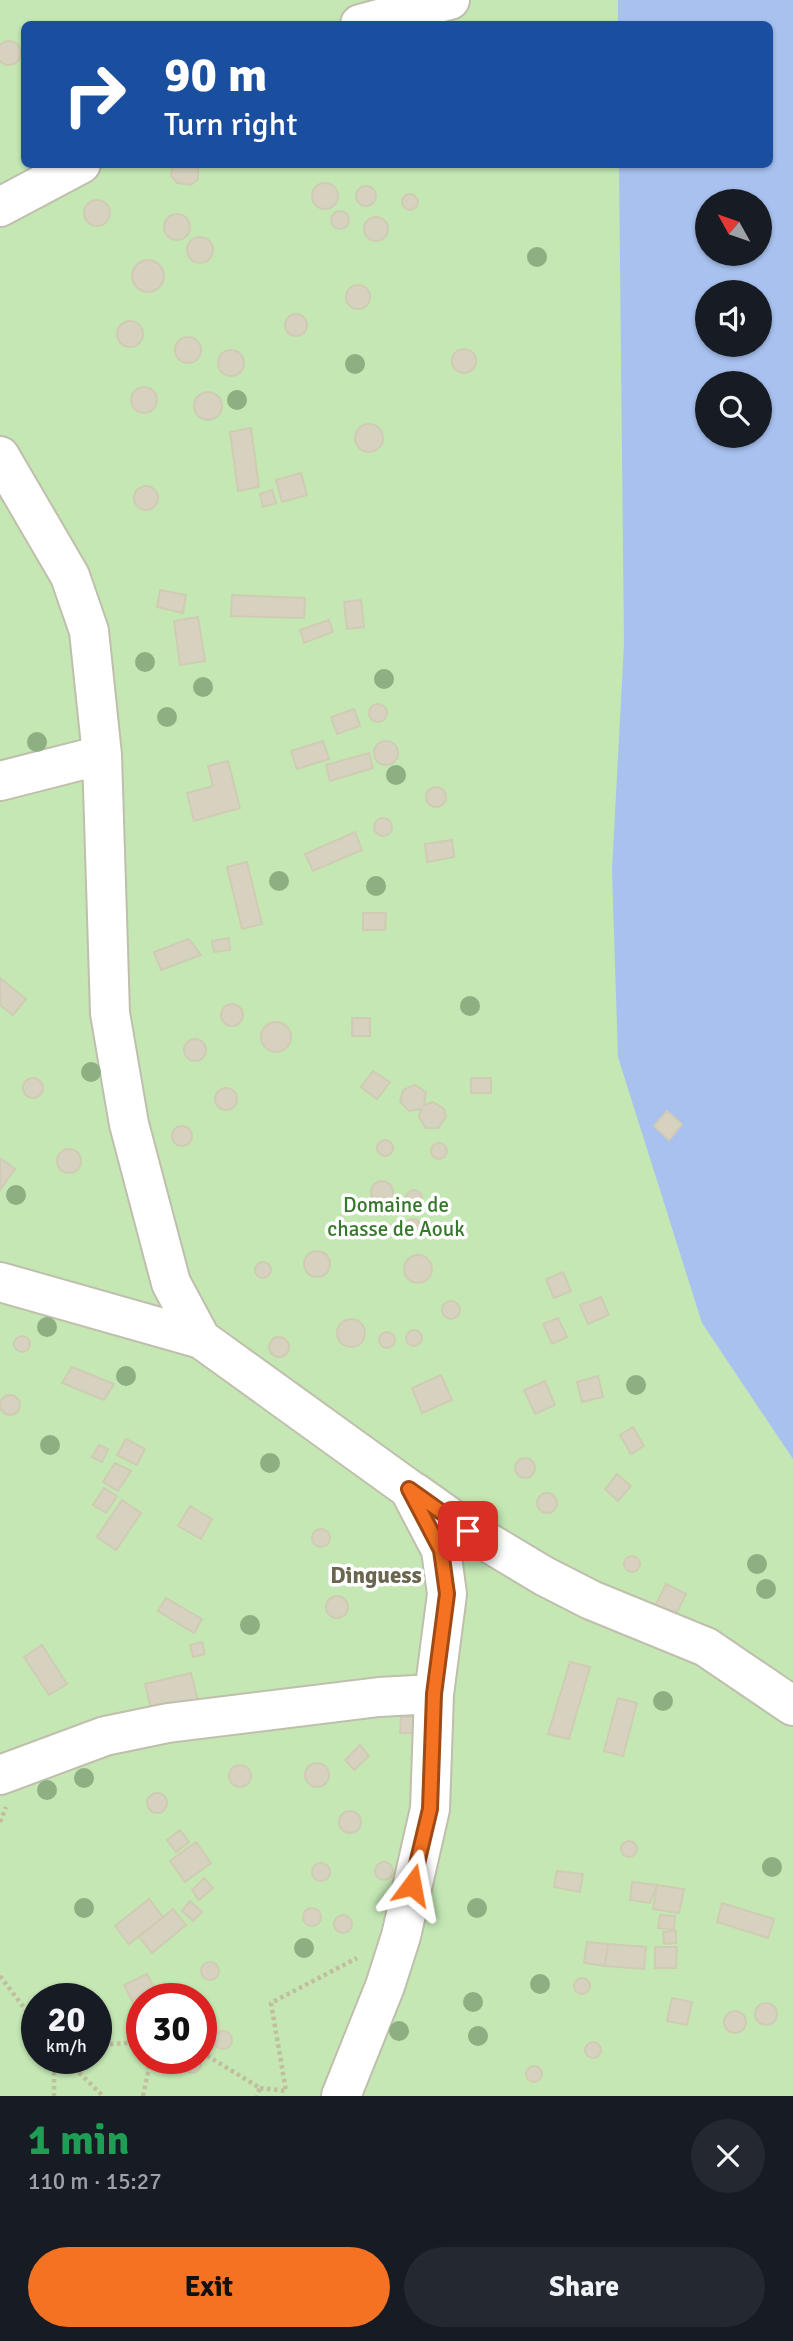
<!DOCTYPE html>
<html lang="en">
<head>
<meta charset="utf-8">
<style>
	:root { --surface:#171b24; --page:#242831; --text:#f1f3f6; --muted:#9ea1a6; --accent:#f47221 }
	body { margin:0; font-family:Signika,sans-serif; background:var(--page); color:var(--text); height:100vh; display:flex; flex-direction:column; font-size:26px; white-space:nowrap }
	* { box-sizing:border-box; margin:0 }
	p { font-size:23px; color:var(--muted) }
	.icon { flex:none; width:38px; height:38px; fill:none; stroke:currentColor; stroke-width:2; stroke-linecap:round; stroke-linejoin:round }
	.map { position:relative; height:2096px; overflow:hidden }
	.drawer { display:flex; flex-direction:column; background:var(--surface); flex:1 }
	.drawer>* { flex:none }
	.banner { position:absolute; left:21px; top:21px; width:752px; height:147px; border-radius:10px; box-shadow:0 2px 5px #0004; background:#1a4fa0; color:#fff; overflow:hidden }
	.needle { width:46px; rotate:310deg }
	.buttons { position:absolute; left:695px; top:189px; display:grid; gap:14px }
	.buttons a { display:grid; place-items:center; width:77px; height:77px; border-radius:50%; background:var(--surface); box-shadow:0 2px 5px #0004; font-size:35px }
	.speed { position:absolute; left:21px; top:1983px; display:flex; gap:14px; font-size:35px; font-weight:700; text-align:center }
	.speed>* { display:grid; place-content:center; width:91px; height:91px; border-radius:50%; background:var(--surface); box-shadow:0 2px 5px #0004; line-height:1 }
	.speed small { font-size:18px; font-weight:400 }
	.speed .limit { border:10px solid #d22; background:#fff; color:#111 }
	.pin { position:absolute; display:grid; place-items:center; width:60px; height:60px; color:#fff; margin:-30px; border-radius:14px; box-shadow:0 4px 10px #0006 }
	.me { position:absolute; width:77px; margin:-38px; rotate:13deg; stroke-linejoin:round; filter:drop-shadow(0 0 5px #0008) }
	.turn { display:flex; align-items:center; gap:24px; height:147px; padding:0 28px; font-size:32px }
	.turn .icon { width:91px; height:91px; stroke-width:2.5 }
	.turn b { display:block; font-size:49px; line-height:60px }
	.round { display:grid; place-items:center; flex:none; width:74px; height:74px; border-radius:37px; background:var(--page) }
	.headline { display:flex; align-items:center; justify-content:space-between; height:119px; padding:0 28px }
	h1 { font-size:42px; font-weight:700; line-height:52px; color:#1e9e55 }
	.primary-button { display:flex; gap:14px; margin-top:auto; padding:14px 28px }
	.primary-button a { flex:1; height:80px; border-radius:42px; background:var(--accent); color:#111; font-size:28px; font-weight:700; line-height:80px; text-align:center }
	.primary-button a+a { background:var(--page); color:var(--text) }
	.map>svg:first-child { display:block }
	.green { fill:#c4e7b4; fill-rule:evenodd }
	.water { fill:#a8c1ef; fill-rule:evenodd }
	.building { fill:#d6d2bf; stroke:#d0ccb3; stroke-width:2 }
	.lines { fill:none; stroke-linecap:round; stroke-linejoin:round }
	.minor-casing { stroke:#c0beac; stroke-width:42 }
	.path { stroke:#c1bd9e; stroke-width:4.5; stroke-dasharray:3.5 3.5; stroke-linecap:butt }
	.minor { stroke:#fff; stroke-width:38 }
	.tree { fill:#8cb082 }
	.route-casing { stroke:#9f4a15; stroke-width:18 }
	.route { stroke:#f47221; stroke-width:12 }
	.labels { text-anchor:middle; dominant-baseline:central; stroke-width:7; stroke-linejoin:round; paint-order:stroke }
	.park-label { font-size:21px; fill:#37792c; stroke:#fff }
	.neighbourhood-label { font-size:23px; font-weight:bold; fill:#6b664f; stroke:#fff }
</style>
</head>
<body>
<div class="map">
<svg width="793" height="2096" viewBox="0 0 793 2096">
	<rect width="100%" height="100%" fill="#f4f4ea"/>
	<!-- green -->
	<path class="green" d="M0,0H793V2096H0ZM24,24H770V164H24ZM707,201H760V254H707ZM707,292H760V345H707ZM707,383H760V436H707ZM37,1998H96V2058H37ZM142,1998H201V2058H142Z"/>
	<!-- water -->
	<path class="water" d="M618,0H793V1459L702,1323L618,1057L612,870L624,644L619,165L770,164V24H618ZM707,201H760V254H707ZM707,292H760V345H707ZM707,383H760V436H707Z"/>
	<!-- building -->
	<path class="building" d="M-3 53a12 12 0 1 1 24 0a12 12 0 1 1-24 0Z
		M173,164H198V179L191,185L177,183L171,176Z
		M312 196a13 13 0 1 1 26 0a13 13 0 1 1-26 0Z
		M356 196a10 10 0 1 1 20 0a10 10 0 1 1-20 0Z
		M402 202a8 8 0 1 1 16 0a8 8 0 1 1-16 0Z
		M84 213a13 13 0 1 1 26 0a13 13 0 1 1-26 0Z
		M331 220a9 9 0 1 1 18 0a9 9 0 1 1-18 0Z
		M164 227a13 13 0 1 1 26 0a13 13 0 1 1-26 0Z
		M364 229a12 12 0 1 1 24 0a12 12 0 1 1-24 0Z
		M187 250a13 13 0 1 1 26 0a13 13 0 1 1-26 0Z
		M132 276a16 16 0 1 1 32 0a16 16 0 1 1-32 0Z
		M346 297a12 12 0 1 1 24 0a12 12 0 1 1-24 0Z
		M285 325a11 11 0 1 1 22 0a11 11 0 1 1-22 0Z
		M117 334a13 13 0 1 1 26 0a13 13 0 1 1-26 0Z
		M175 350a13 13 0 1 1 26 0a13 13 0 1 1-26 0Z
		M452 361a12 12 0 1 1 24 0a12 12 0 1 1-24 0Z
		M218 363a13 13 0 1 1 26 0a13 13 0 1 1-26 0Z
		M131 400a13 13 0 1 1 26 0a13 13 0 1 1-26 0Z
		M194 406a14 14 0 1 1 28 0a14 14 0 1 1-28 0Z
		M355 438a14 14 0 1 1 28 0a14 14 0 1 1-28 0Z
		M251,428L259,487L238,491L230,432Z
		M301,473L307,495L282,502L276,480Z
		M134 498a12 12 0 1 1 24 0a12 12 0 1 1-24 0Z
		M272,490L276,503L263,507L260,494Z
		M160,590L186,595L183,613L157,607Z
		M232,595L305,598L304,618L231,616Z
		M361,600L364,627L347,629L344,602Z
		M198,617L205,661L180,665L174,621Z
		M329,620L333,632L304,643L300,630Z
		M369 713a9 9 0 1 1 18 0a9 9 0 1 1-18 0Z
		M354,709L360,726L337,734L331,717Z
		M374 753a12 12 0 1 1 24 0a12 12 0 1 1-24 0Z
		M323,741L329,759L297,769L291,751Z
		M369,753L373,768L330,781L326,765Z
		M228,761L240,808L194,821L187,793L213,786L208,766Z
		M426 797a10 10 0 1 1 20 0a10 10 0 1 1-20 0Z
		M374 827a9 9 0 1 1 18 0a9 9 0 1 1-18 0Z
		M355,832L362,850L313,871L305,854Z
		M452,840L454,857L427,862L425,844Z
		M247,862L262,924L242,929L227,867Z
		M363,913H386L385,930H363Z
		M229,938L230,950L214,952L212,941Z
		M189,939L201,955L161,970L154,952Z
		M0,978L26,999L13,1015L0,1005Z
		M221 1015a11 11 0 1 1 22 0a11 11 0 1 1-22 0Z
		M352,1018H370V1036H352Z
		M261 1037a15 15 0 1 1 30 0a15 15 0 1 1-30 0Z
		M184 1050a11 11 0 1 1 22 0a11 11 0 1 1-22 0Z
		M373,1071L390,1082L377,1099L361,1087Z
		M23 1088a10 10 0 1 1 20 0a10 10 0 1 1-20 0Z
		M471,1078H491V1093H471Z
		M415,1085L426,1092L424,1105L433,1102L444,1109L446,1117L438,1128H426L419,1117L421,1109L409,1111L400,1102L403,1090Z
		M215 1099a11 11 0 1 1 22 0a11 11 0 1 1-22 0Z
		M667,1111L682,1124L669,1140L654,1126Z
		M172 1136a10 10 0 1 1 20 0a10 10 0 1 1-20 0Z
		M377 1148a8 8 0 1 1 16 0a8 8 0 1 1-16 0Z
		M431 1151a8 8 0 1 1 16 0a8 8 0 1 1-16 0Z
		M57 1161a12 12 0 1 1 24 0a12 12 0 1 1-24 0Z
		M0,1158L15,1169L0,1190Z
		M371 1192a11 11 0 1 1 22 0a11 11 0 1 1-22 0Z
		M406 1198a8 8 0 1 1 16 0a8 8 0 1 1-16 0Z
		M405 1227a8 8 0 1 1 16 0a8 8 0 1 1-16 0Z
		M304 1264a13 13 0 1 1 26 0a13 13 0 1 1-26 0Z
		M404 1269a14 14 0 1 1 28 0a14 14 0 1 1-28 0Z
		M255 1270a8 8 0 1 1 16 0a8 8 0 1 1-16 0Z
		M563,1272L571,1291L554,1298L546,1279Z
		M601,1297L609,1315L588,1324L580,1305Z
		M442 1310a9 9 0 1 1 18 0a9 9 0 1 1-18 0Z
		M558,1318L567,1337L552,1344L543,1324Z
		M337 1333a14 14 0 1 1 28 0a14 14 0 1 1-28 0Z
		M406 1338a8 8 0 1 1 16 0a8 8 0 1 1-16 0Z
		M379 1340a8 8 0 1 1 16 0a8 8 0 1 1-16 0Z
		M14 1344a8 8 0 1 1 16 0a8 8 0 1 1-16 0Z
		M269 1347a10 10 0 1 1 20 0a10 10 0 1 1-20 0Z
		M72,1367L114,1384L104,1400L62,1383Z
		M441,1375L452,1400L422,1413L412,1388Z
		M598,1376L603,1397L582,1402L577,1382Z
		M545,1381L555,1405L535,1414L524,1390Z
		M0 1405a10 10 0 1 1 20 0a10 10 0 1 1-20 0Z
		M633,1427L644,1446L631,1454L620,1435Z
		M126,1439L145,1449L137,1465L117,1455Z
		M99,1445L108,1449L102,1462L92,1457Z
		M515 1468a10 10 0 1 1 20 0a10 10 0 1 1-20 0Z
		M115,1463L131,1471L118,1491L103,1482Z
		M617,1474L631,1486L618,1501L605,1489Z
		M104,1488L117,1496L106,1513L93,1505Z
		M537 1503a10 10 0 1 1 20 0a10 10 0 1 1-20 0Z
		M122,1500L141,1513L116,1550L97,1537Z
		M190,1506L212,1519L201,1539L178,1526Z
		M312 1538a9 9 0 1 1 18 0a9 9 0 1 1-18 0Z
		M624 1564a8 8 0 1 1 16 0a8 8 0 1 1-16 0Z
		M666,1584L686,1594L675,1616L655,1606Z
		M326 1607a11 11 0 1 1 22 0a11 11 0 1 1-22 0Z
		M166,1598L202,1619L194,1633L158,1611Z
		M202,1642L205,1654L193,1657L190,1645Z
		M42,1645L67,1684L49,1695L24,1657Z
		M570,1662L590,1667L569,1739L548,1734Z
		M191,1673L198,1701L152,1713L145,1684Z
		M618,1698L637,1703L623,1756L604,1751Z
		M401,1717H414V1733H400Z
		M360,1745L369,1756L354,1770L345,1760Z
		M305 1775a12 12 0 1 1 24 0a12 12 0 1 1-24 0Z
		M229 1776a11 11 0 1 1 22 0a11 11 0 1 1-22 0Z
		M147 1803a10 10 0 1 1 20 0a10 10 0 1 1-20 0Z
		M339 1822a11 11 0 1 1 22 0a11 11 0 1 1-22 0Z
		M180,1830L189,1842L176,1852L167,1840Z
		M621 1849a8 8 0 1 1 16 0a8 8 0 1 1-16 0Z
		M196,1842L211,1863L185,1882L170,1861Z
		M375 1871a9 9 0 1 1 18 0a9 9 0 1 1-18 0Z
		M312 1872a9 9 0 1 1 18 0a9 9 0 1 1-18 0Z
		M557,1871L583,1874L580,1892L554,1887Z
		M204,1878L213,1888L199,1900L192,1890Z
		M632,1882L657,1885L650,1903L630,1900Z
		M657,1885L684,1889L679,1913L653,1909Z
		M149,1899L163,1917L129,1944L115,1926Z
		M190,1901L202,1912L193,1921L182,1911Z
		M722,1903L774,1919L768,1938L717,1922Z
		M303 1917a9 9 0 1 1 18 0a9 9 0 1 1-18 0Z
		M173,1909L186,1925L152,1953L139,1937Z
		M660,1915L675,1916L674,1930L658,1928Z
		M334 1924a9 9 0 1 1 18 0a9 9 0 1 1-18 0Z
		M676,1931V1943L664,1944L663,1932Z
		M587,1942L608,1944L605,1966L584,1963Z
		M608,1944L646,1947L644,1969L605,1966Z
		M655,1947H677L676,1968H655Z
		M201 1971a9 9 0 1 1 18 0a9 9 0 1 1-18 0Z
		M147,1974L160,1998H142V2021L124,1985Z
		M574 1986a8 8 0 1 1 16 0a8 8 0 1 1-16 0Z
		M672,1998L692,2002L687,2025L667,2021Z
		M755 2014a11 11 0 1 1 22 0a11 11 0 1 1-22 0Z
		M724 2022a11 11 0 1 1 22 0a11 11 0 1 1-22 0Z
		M214 2040a9 9 0 1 1 18 0a9 9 0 1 1-18 0Z
		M585 2050a8 8 0 1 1 16 0a8 8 0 1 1-16 0Z
		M183 2064a9 9 0 1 1 18 0a9 9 0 1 1-18 0Z
		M526 2074a8 8 0 1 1 16 0a8 8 0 1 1-16 0Z"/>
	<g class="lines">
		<defs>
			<path id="minor" d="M360,24L450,0
				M0,207L81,164
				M0,456L70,576L89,631L102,755L110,1013L129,1124L171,1283L201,1339L409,1489L441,1550L447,1594L434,1694L430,1809L401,1936L385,1986L341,2096
				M0,781L102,755
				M0,1282L201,1339
				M414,1492L469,1531L544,1576L591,1600L706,1647L793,1706
				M0,1775L105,1736L168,1723L379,1697L434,1694"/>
		</defs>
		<!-- minor casing -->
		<use href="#minor" class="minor-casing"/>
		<!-- path -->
		<path class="path" d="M0,1822L6,1807
			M0,1976L37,2025
			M96,2045L142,2042
			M201,2052L260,2088L257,2096
			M54,2058V2096
			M64,2058L103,2096
			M260,2088L286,2091L271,2003L357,1958
			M143,2096L151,2058"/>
		<!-- minor -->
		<use href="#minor" class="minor"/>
	</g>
	<!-- trees -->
	<g class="tree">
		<circle cx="537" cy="257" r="10"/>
		<circle cx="355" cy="364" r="10"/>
		<circle cx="237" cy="400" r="10"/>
		<circle cx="145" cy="662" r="10"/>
		<circle cx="384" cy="679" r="10"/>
		<circle cx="203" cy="687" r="10"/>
		<circle cx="167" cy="717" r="10"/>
		<circle cx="37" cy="742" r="10"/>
		<circle cx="396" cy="775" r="10"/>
		<circle cx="279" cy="881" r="10"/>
		<circle cx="376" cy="886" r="10"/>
		<circle cx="470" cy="1006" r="10"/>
		<circle cx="91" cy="1072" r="10"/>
		<circle cx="16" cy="1195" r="10"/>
		<circle cx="47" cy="1327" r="10"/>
		<circle cx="126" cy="1376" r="10"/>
		<circle cx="636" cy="1385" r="10"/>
		<circle cx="50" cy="1445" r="10"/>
		<circle cx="270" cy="1463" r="10"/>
		<circle cx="757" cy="1564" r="10"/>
		<circle cx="766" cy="1589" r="10"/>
		<circle cx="250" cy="1625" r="10"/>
		<circle cx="663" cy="1701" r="10"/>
		<circle cx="84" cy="1778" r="10"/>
		<circle cx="47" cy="1790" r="10"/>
		<circle cx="772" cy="1867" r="10"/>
		<circle cx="84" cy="1908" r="10"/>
		<circle cx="477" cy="1908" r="10"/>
		<circle cx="304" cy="1948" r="10"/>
		<circle cx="540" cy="1984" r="10"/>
		<circle cx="473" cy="2002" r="10"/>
		<circle cx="399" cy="2031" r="10"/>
		<circle cx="478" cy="2036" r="10"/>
	</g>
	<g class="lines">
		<defs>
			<path id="route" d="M412,1885L430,1809L434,1694L447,1594L441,1550L409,1489L468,1531"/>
		</defs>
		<!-- route casing -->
		<use href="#route" class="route-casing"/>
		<!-- route -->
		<use href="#route" class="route"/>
	</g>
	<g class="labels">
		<!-- park labels -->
		<g class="park-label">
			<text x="396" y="1205">Domaine de<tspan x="396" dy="24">chasse de Aouk</tspan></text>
		</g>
		<!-- neighbourhood labels -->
		<g class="neighbourhood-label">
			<text x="376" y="1575">Dinguess</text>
		</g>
	</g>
</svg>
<div class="buttons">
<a><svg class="needle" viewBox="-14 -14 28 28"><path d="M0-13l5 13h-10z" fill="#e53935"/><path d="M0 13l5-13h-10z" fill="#9ea1a6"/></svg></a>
<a><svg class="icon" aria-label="sound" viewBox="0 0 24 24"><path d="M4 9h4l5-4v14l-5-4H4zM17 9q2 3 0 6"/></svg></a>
<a><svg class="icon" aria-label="search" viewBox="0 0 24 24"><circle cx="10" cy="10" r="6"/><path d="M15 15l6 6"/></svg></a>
</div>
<div class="speed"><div>20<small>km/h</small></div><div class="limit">30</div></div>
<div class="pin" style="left:468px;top:1531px;background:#d93025"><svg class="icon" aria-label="arrive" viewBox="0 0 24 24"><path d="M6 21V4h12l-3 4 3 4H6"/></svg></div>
<svg class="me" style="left:412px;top:1885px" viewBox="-20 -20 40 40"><path d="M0-17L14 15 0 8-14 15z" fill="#f47221" stroke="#fff" stroke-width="4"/></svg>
<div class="banner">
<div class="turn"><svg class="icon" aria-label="right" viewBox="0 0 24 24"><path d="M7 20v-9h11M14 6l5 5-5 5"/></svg><div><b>90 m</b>Turn right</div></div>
</div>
</div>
<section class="drawer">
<div class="headline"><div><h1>1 min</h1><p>110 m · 15:27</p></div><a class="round"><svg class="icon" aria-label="close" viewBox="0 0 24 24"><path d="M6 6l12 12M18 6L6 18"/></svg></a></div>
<div class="primary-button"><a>Exit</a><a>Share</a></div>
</section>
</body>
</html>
